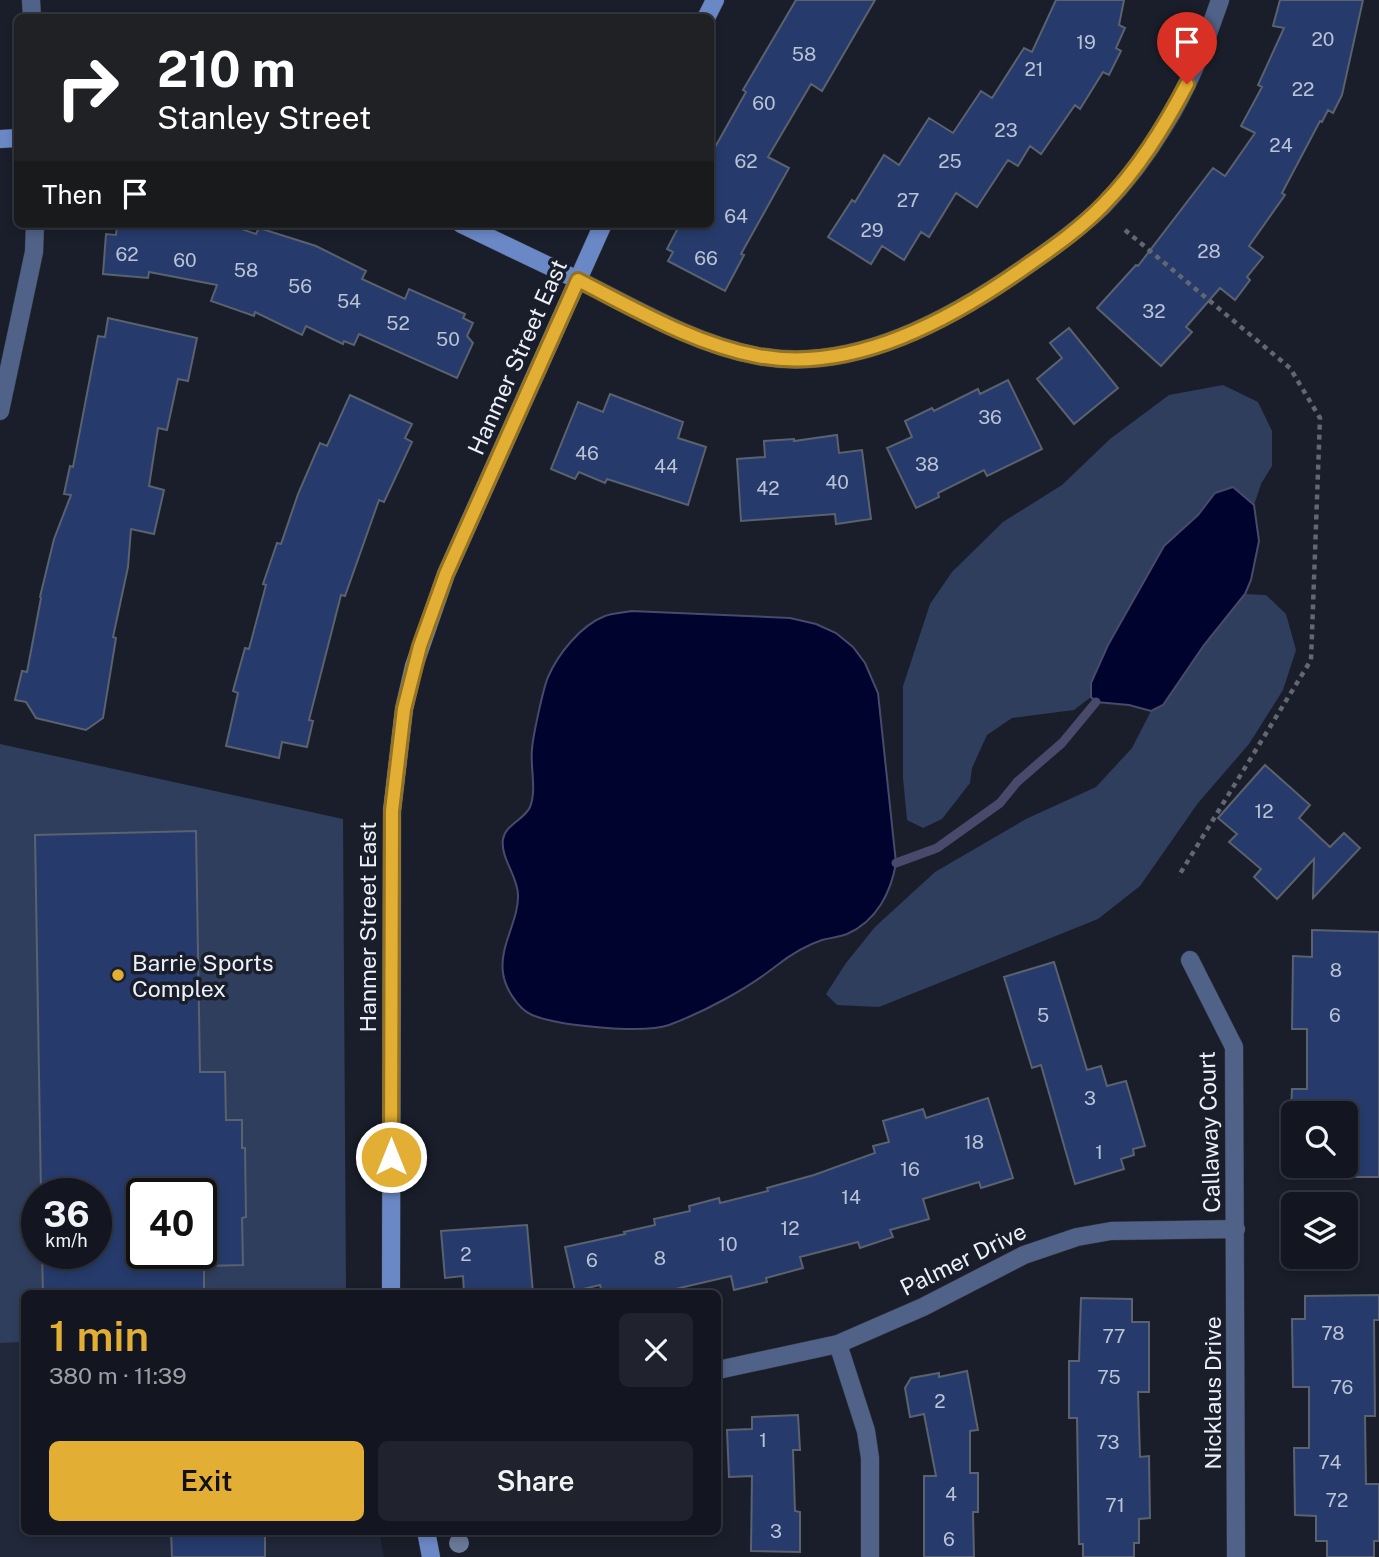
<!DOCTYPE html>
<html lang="en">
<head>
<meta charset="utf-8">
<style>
	:root { --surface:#131620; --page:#20232d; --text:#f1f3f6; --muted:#9d9fa5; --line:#32353e; --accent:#e2af34 }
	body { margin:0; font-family:"Public Sans",sans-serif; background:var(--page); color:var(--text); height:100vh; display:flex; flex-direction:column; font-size:26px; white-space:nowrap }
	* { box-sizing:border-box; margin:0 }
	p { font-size:23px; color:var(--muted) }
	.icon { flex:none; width:38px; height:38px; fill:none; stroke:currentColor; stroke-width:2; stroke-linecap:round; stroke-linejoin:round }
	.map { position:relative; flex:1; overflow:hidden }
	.drawer { position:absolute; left:21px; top:1290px; width:700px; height:245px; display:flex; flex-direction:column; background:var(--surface); border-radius:10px; box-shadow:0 4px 10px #0003,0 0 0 2px var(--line) }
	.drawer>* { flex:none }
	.top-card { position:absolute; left:14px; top:14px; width:700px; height:214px; border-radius:10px; box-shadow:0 4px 10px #0003,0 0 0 2px var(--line); background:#202124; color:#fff; overflow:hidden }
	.buttons { position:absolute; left:1281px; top:1101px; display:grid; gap:14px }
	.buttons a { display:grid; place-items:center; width:77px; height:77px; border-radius:10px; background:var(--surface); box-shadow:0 4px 10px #0003,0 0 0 2px var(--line); font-size:35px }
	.speed { position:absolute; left:21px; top:1178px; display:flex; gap:14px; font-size:35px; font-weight:700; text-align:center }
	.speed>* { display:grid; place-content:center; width:91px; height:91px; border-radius:50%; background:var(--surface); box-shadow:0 4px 10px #0003,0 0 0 2px var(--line); line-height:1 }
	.speed small { font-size:18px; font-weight:400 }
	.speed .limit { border:4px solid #111; border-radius:10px; background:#fff; color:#111 }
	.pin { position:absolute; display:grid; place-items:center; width:60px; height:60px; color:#fff; margin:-72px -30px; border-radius:50% 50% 50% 0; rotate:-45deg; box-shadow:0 0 7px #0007 }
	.pin .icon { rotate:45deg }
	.me { position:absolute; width:77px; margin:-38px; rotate:0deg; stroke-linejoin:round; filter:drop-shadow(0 0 5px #0008) }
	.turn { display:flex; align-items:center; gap:24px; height:147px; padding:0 28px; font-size:32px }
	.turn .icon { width:91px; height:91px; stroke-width:2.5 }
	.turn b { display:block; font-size:49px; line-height:60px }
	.then { display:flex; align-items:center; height:66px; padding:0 28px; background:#0003; gap:14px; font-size:26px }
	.round { display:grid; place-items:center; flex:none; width:74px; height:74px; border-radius:10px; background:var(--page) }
	.overview { display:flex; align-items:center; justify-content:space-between; height:119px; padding:0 28px }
	h1 { font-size:42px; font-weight:600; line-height:52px; color:var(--accent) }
	.cta { display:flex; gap:14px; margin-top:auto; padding:14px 28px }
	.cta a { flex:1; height:80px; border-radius:10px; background:var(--accent); color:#111; font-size:28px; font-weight:600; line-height:80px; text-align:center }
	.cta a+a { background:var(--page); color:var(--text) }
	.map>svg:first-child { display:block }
	.built { fill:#202839 }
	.green { fill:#2f3e5d; fill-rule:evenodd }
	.water { fill:#00032d; stroke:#474a6a; stroke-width:2 }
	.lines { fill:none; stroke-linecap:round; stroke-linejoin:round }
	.stream { stroke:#474a6a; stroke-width:9 }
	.building { fill:#263b6b; stroke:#5a616f; stroke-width:2; fill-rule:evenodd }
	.street-casing { stroke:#373b47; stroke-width:19 }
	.secondary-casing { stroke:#373b47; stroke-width:19 }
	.path { stroke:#636772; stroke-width:4.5; stroke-dasharray:5 5; stroke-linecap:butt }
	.street { stroke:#506288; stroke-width:18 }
	.secondary { stroke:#6b88c6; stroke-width:18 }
	.tree { fill:#6a7998 }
	.route-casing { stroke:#937222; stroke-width:18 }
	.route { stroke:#e2af34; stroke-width:12 }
	.poi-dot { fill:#e2af34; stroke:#191e2a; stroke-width:2.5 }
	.labels { text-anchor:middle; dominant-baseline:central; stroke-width:7; stroke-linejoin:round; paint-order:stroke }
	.number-label { font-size:19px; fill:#bac3d5 }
	.street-label { font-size:23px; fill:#ecf0f8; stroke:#191e2a }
	.poi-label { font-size:23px; fill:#ecf0f8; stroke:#191e2a; text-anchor:start }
</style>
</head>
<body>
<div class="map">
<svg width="1379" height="1557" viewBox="0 0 1379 1557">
	<rect width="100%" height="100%" fill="#191e2a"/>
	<!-- built -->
	<path class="built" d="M24,1342V1531H379L384,1557H0V1343Z"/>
	<!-- green -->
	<path class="green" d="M1223,385L1258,402L1272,431V466L1261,484L1254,505L1233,487L1215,493L1198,515L1164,547L1108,645L1091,683V697L1074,710L1012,718L987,735L972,768L970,783L942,819L923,828L907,820L903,778V686L930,604L952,572L1003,522L1062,485L1110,439L1169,395Z
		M1245,594L1266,595L1286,614L1296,650L1283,690L1249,744L1198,803L1140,886L1098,919L879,1007L837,1005L826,994L846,963L875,927L935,872L1026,819L1096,787L1132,748L1151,711L1163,705L1204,645Z
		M0,744L343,819L346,1293H24V1342L0,1343ZM37,1194H96V1253H37ZM142,1194H201V1253H142Z"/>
	<!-- water -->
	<path class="water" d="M1233,487L1254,505L1259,541L1251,580L1245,594L1204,645L1163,705L1151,711L1129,705L1096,702L1091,697V683L1108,645L1164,546L1198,515L1215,493Z
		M631,611L790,618L816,624L836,633L853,647L865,663L878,693L896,863C891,892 877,921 847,934C839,937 830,938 822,940C804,946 790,955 776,966C747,989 704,1012 669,1025C643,1034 559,1026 532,1015C518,1009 505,988 503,973C499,946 519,920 518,895C518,876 500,858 503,839C505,825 525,819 530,807C537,790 530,767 532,749C533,736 543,689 548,677C558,654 581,625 605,616C613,613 623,613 631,611Z"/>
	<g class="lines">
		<!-- stream -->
		<path class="stream" d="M896,863L937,848L1000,803L1017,782L1062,743L1096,702"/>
	</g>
	<!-- building -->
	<path class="building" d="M796,0H875L822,91L811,84L768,157L789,168L741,254L744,255L725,291L668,261L673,252L667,249L680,224H710V156L746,92L743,90Z
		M1056,0H1124L1119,25L1125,28L1116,48L1121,51L1109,75L1103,72L1080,109L1075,105L1041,154L1030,146L1018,166L1008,160L977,207L956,193L929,237L921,232L904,260L882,246L871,264L828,237L852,200L855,202L884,155L899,165L929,118L953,133L981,91L992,98L1024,48L1032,52Z
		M1280,0H1363L1342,95L1333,113L1328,110L1322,122L1320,121L1282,193L1285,195L1249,246L1263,257L1247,277L1250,280L1235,300L1220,288L1186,327L1192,332L1161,366L1097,308L1136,265L1138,266L1213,168L1225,176L1255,133L1241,126L1262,87L1258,85L1284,28L1273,26Z
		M117,224H227L256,234L259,228L316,246L366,271L362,279L405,299L409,289L465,314L463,318L473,323L467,336L473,343L457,378L359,334L354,345L344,341L343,344L306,326L302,335L255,312L254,316L211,301L217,285L149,272L148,278L103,274L106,234L116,235Z
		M108,318L197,338L188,381L178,379L167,430L158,428L149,486L164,490L154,534L131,529L128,567L113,637L116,638L103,718L86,730L36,718L26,702L15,700L22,671L27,672L41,598L40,597L54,539L71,495L64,494L70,466L73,467L98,336L105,337Z
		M1069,328L1118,388L1074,424L1037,379L1062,358L1050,343Z
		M1008,380L1042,449L987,476L984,470L938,493L939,497L916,508L887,448L912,437L905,421L932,408L934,411L978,389L980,394Z
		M610,394L683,422L678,438L706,447L688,505L607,479L605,483L579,472L575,479L551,469L578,402L603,412Z
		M350,395L412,424L405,438L412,442L384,502L379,500L345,596L341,595L309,720L313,721L307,747L282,742L279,758L226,746L238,693L233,691L245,648L249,649L266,585L263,584L277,543L281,544L298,494L320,443L327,446Z
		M837,435L839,453L862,450L871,519L836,524L835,514L741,521L737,459L765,457L764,441L794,439V441Z
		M1265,765L1310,805L1299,818L1330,847L1344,833L1360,848L1313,898L1314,859L1277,899L1254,877L1261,869L1229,842L1237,834L1218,818Z
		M196,831L200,1072H225L226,1120H242V1148H245L246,1217L242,1218L243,1265L204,1266V1293H43L42,1253H96V1194H41L35,835ZM142,1194H201V1253H142Z
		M1312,930L1379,932V1177H1346V1113H1291L1292,1089H1307V1029H1292L1293,956L1312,957Z
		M1054,962L1087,1070L1101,1066L1107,1086L1126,1081L1145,1146L1133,1149L1134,1155L1121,1159L1124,1169L1075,1184L1041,1065L1032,1068L1004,977Z
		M988,1098L1013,1178L981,1188L979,1182L923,1199L929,1219L890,1230L893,1237L860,1248L858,1242L800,1257L803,1268L766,1278L767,1282L734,1290L731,1276L671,1290V1293H602L600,1285L575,1291L565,1247L625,1234L624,1232L655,1225L654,1219L690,1211L689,1206L719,1198L720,1203L768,1191L767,1188L814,1175L875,1153L873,1146L889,1142L883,1121L923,1109L926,1118Z
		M527,1225L533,1293H464L463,1276L445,1278L441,1231Z
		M1379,1295V1320H1374L1375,1416H1365L1366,1484H1379V1541H1374V1557H1327V1541H1316V1516L1295,1515L1294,1448H1309V1387H1293L1292,1319H1305V1296Z
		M1081,1298L1132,1299V1322H1149V1392H1138L1140,1457L1149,1456L1150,1518L1139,1519V1543H1134V1557H1083V1544H1079L1077,1418H1069V1361H1079Z
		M967,1371L978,1430L970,1431V1473H978V1512H973L974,1557H924V1476H936L924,1414L910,1417L905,1388L911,1378L939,1373V1377Z
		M798,1415L800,1450H793L795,1511L800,1512V1552L751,1551L752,1476L729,1477L727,1430L752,1429V1417Z
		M171,1531H265V1557H172Z"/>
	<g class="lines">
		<defs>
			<path id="street" d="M31,0L32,18
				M578,280C635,308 694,344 758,356C854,374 953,318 1028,265C1054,247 1080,228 1103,206C1126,182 1147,154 1164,126C1189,87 1205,43 1220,0
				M0,411L34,252L35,224
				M1190,960L1234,1047L1236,1557
				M838,1344L866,1431L870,1458V1557
				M718,1370L838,1344L923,1307L1024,1255L1077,1237L1111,1231L1236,1229"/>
			<path id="secondary" d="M706,18L715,0
				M0,139L18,138
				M461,224L578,280
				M391,1293L392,811L404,709L414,666L446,574L603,224
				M426,1531L431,1557"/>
		</defs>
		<!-- street casing -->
		<use href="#street" class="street-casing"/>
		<!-- secondary casing -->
		<use href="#secondary" class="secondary-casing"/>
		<!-- path -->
		<path class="path" d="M1125,230L1290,368L1320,418L1311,660L1178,877"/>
		<!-- street -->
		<use href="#street" class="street"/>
		<!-- secondary -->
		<use href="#secondary" class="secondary"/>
	</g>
	<!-- trees -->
	<circle class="tree" cx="459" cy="1543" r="10"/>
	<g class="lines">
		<defs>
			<path id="route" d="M391,1157L392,811L404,709L420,646L446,574L578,280C635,309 694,344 758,356C854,374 954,318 1028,265C1054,247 1081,228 1103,205C1138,170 1164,127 1187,84"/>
		</defs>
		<!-- route casing -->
		<use href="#route" class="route-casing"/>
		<!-- route -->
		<use href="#route" class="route"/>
	</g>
	<!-- markers -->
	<circle class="poi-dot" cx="118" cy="975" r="7"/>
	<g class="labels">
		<!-- number labels -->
		<g class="number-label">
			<text x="1323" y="39">20</text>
			<text x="1086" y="42">19</text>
			<text x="804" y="54">58</text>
			<text x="1034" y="69">21</text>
			<text x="1303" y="89">22</text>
			<text x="764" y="103">60</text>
			<text x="1006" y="130">23</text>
			<text x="1281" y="145">24</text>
			<text x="746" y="161">62</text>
			<text x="950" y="161">25</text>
			<text x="908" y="200">27</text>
			<text x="736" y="216">64</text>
			<text x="872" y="230">29</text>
			<text x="1209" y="251">28</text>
			<text x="127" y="254">62</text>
			<text x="706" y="258">66</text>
			<text x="185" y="260">60</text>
			<text x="246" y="270">58</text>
			<text x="300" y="286">56</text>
			<text x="349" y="301">54</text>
			<text x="1154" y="311">32</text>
			<text x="398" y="323">52</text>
			<text x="448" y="339">50</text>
			<text x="990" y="417">36</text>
			<text x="587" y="453">46</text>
			<text x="927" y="464">38</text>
			<text x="666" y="466">44</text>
			<text x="837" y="482">40</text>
			<text x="768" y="488">42</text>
			<text x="1264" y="811">12</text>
			<text x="1336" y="970">8</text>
			<text x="1043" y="1015">5</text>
			<text x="1335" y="1015">6</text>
			<text x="1090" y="1098">3</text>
			<text x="974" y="1142">18</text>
			<text x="1099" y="1152">1</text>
			<text x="910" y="1169">16</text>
			<text x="851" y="1197">14</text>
			<text x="790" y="1228">12</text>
			<text x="728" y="1244">10</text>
			<text x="466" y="1254">2</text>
			<text x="660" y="1258">8</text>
			<text x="592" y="1260">6</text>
			<text x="1333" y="1333">78</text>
			<text x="1114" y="1336">77</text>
			<text x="1109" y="1377">75</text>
			<text x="1342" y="1387">76</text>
			<text x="940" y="1401">2</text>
			<text x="763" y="1440">1</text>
			<text x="1108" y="1442">73</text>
			<text x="1330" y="1462">74</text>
			<text x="951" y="1494">4</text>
			<text x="1337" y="1500">72</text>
			<text x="1115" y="1505">71</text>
			<text x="776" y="1531">3</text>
			<text x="949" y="1539">6</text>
		</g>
		<!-- street labels -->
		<g class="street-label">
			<text transform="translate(517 357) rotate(-66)">Hanmer Street East</text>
			<text transform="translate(367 927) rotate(-90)">Hanmer Street East</text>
			<text transform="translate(1209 1132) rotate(-92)">Callaway Court</text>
			<text transform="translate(963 1259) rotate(-26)">Palmer Drive</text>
			<text transform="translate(1212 1393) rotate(-90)">Nicklaus Drive</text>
		</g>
		<!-- poi labels -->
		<g class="poi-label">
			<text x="132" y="962">Barrie Sports<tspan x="132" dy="26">Complex</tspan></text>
		</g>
	</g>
</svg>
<div class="buttons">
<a><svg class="icon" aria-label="search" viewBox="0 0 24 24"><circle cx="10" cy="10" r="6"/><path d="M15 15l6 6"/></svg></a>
<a><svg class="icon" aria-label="layers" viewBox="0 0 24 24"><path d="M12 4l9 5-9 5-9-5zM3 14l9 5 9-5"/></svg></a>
</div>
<div class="speed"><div>36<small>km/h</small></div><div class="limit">40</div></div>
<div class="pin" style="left:1187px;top:84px;background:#d93025"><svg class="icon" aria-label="arrive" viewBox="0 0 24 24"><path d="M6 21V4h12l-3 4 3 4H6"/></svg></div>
<svg class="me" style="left:391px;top:1157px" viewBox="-20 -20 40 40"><circle r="17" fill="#e2af34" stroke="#fff" stroke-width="3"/><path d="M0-11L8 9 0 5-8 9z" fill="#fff"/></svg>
<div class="top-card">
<div class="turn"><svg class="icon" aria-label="right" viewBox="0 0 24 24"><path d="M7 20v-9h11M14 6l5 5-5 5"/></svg><div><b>210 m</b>Stanley Street</div></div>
<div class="then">Then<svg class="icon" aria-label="arrive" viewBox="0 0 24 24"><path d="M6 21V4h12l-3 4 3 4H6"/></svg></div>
</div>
<section class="drawer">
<div class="overview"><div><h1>1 min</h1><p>380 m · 11:39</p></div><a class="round"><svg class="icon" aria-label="close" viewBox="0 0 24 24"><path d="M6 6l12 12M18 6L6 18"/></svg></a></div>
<div class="cta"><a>Exit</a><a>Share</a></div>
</section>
</div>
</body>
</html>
